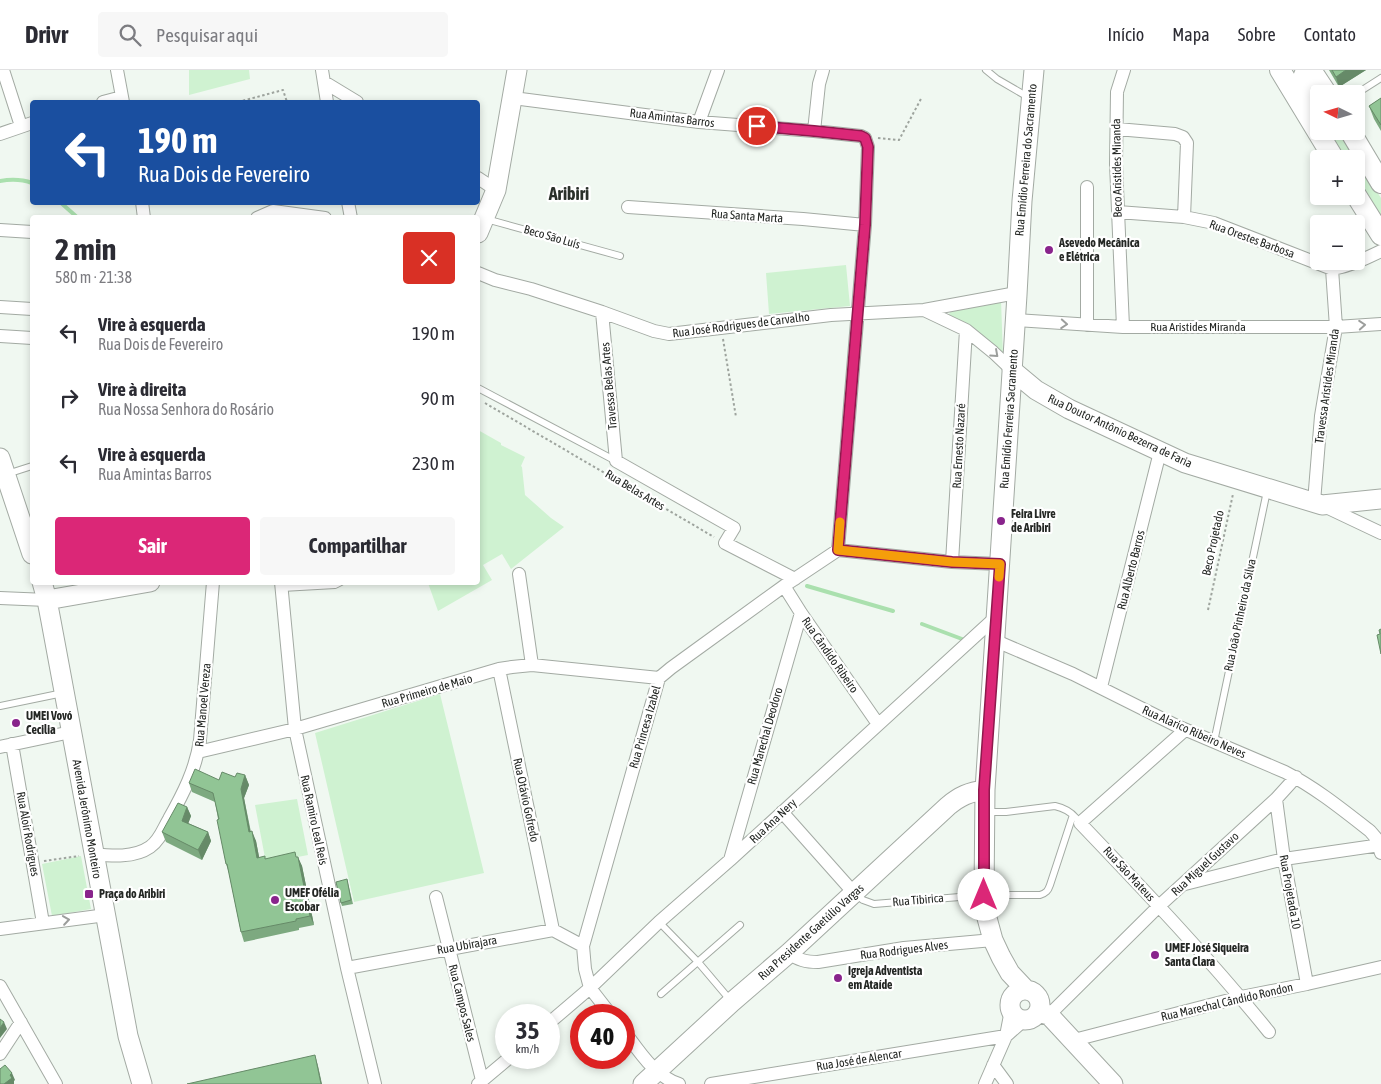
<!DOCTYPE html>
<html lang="pt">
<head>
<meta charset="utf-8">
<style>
	:root { --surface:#fff; --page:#f7f7f7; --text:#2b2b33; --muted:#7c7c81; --line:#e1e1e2; --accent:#db2777 }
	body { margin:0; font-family:"Asap Condensed",sans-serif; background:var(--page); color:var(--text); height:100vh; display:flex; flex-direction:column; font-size:19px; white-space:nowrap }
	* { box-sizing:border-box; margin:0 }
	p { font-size:16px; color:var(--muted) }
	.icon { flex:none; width:28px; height:28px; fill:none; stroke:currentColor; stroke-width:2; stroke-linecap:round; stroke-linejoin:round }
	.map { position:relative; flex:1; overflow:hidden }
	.drawer { position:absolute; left:30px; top:145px; width:450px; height:370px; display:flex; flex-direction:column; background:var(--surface); border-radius:5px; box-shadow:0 2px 8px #0003 }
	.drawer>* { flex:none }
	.guide { position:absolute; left:30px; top:30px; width:450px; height:105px; border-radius:5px; box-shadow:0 2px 8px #0003; background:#1a4fa0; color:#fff; overflow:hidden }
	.needle { width:32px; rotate:275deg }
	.buttons { position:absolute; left:1310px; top:15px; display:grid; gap:10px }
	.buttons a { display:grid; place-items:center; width:55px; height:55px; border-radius:5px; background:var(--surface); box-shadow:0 2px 8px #0003; font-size:25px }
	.speed { position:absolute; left:495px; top:934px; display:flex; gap:10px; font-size:25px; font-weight:700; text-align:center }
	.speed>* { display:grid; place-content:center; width:65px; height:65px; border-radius:50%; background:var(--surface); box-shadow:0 2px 8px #0003; line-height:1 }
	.speed small { font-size:12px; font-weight:400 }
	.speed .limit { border:8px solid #d22; background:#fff; color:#111 }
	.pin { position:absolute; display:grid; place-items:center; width:42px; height:42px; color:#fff; margin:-21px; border:2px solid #fff; border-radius:50%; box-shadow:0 1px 5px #0007 }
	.me { position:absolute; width:55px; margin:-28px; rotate:0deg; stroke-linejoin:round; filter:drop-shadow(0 0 4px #0008) }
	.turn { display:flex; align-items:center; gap:18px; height:105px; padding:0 25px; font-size:22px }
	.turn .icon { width:65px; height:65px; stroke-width:2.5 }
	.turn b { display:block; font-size:35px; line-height:42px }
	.round { display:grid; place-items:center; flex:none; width:52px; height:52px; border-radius:5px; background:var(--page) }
	.summary { display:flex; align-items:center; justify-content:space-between; height:85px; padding:0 25px }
	h1 { font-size:30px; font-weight:700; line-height:38px }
	.cta { display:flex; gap:10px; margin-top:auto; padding:10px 25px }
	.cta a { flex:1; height:58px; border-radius:5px; background:var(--accent); color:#fff; font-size:20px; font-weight:700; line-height:58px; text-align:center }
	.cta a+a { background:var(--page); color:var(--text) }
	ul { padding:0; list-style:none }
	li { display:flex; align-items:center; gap:15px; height:65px; padding:0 25px }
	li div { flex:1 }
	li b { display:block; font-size:19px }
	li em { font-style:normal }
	header { display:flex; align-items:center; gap:30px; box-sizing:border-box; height:70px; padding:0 25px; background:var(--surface); border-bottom:1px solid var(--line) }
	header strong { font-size:24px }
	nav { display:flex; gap:28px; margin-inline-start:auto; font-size:18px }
	.search { width:350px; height:45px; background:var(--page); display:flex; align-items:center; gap:12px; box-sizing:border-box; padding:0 18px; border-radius:5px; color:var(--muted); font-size:19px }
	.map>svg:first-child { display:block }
	.green { fill:#cff2d1 }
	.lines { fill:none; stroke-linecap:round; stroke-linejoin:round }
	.stream { stroke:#aae0ae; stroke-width:4 }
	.lane-casing { stroke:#a3aaa3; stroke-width:8 }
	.street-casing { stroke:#a3aaa3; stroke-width:14 }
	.secondary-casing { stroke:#a3aaa3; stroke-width:21 }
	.primary-casing { stroke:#a3aaa3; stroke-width:22 }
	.path { stroke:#9ea49e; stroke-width:2; stroke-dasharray:2.5 2.5; stroke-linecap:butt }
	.lane { stroke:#fff; stroke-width:6 }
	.street { stroke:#fff; stroke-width:12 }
	.secondary { stroke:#fff; stroke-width:19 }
	.primary { stroke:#fff; stroke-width:20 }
	.wall { fill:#7da980 }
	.shaded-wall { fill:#668a68 }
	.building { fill:#91c595; stroke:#668a68 }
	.oneway { stroke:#9c9e9c }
	.route-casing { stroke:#8e194d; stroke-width:12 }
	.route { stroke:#db2777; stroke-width:9 }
	.slow { stroke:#f59e0b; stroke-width:9 }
	.poi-dot { fill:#89248c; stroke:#fff; stroke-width:2 }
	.labels { text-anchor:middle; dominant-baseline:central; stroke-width:4.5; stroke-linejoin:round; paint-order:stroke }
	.street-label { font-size:12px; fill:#242724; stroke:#fff }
	.poi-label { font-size:12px; font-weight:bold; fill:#242724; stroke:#fff; text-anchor:start }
	.district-label { font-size:18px; font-weight:bold; fill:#2a302a; stroke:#fff }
</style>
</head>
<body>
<header>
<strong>Drivr</strong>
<div class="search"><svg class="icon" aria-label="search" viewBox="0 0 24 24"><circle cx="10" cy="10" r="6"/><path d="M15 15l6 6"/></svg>Pesquisar aqui</div>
<nav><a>Início</a><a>Mapa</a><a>Sobre</a><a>Contato</a></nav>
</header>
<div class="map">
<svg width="1381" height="1014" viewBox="0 0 1381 1014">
	<rect width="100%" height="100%" fill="#f0f8f1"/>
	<!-- green -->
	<path class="green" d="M189,0H249L250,9L189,25Z
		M1326,61H1339L1356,89H1343Z
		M1356,89L1381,128V150L1356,111Z
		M846,195L850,236L769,244L766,203Z
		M1001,230L1003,286L948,247L952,237Z
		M478,360L501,373V375L525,387L521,396L522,397L525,425L551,448L564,457L511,499L502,484L483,495L492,510L438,541L428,513L478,512Z
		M440,624L484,803L354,832L315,663Z
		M297,729L308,785L266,793L255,735Z
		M81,786L91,839L52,846L42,794Z"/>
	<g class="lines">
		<!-- stream -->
		<path class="stream" d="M0,111C12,109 21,109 32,113
			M60,132L78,148
			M807,516L893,541
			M922,554L962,569"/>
		<defs>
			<path id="lane" d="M986,0L997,9L1028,27
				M1356,24L1381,8
				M486,149L620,186
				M478,318L616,391
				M7,404L32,396
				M282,518L335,515L341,512
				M0,636L63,623
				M1214,672L1267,421
				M985,742H1006L1055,736C1064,738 1070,741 1076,748
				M855,824L863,830L874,834L984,825H1040C1046,823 1048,821 1050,815L1073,745
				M659,852L698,892L731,931
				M661,924L740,855"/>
			<path id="street" d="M3,0L21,56
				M117,0L123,32
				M322,0L327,32
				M324,12L357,32
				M513,28L699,52L814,61L861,66L865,68L868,77L865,155L838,480
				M103,32L122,27
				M699,52L718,0
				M1117,59L1175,64L1183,67L1187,73L1184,147
				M814,61L819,14L823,0
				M0,64L32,53
				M478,108L496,120
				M1087,117V255
				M142,132L144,148
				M348,132L351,148
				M628,137L803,149L865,155
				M1118,142L1184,147L1214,153L1332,199C1350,196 1365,189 1381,181
				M257,148L273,141L325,148
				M0,160L32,162
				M478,203L495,210L531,219L602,242L654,261L669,264L831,245L924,240L1011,224L1017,225
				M0,237L32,239
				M924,240L966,260L993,282L1012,300
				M602,242L616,391L734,458L725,473L795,509
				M1015,250L1123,257H1336L1381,254
				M1123,257L1116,94L1117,22L1124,0
				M0,266L32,268
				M1314,432L1321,346L1336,257L1332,199
				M1324,436L1381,463
				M838,480L952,492L999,494
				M952,492L966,260
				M519,504L532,595
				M281,512L295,659L347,898L375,1014
				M784,516L801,543L878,654
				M0,528L47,530
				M994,571L1003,574L1073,604L1177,656L1285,702C1316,718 1343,740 1370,761L1376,768L1381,783
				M499,599L553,860
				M1101,617L1160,382
				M1185,660L1080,753C1145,821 1210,889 1269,962
				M12,674L43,853
				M0,677L71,662
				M198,682L295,659L499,599L512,597L532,595L659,608
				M1276,729L1284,789L1307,914
				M782,742L854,823
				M93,784C112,786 134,788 150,777C160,770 163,759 169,749C183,724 196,699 200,670L213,512
				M730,790L801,543
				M1185,814L1284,789L1381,775
				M436,827L482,1010
				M0,859L106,845
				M789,883C798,890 806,892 818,892L904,878L993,870
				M347,898L553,860L583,876
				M0,916L56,1014
				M611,945L590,918L585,899L583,876L659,608L671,598L784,516L838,480
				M1049,945L1159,836L1276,729L1296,707
				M549,953L590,918L659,852L730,790L996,547
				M624,961C639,981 654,1006 679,1014
				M1006,966L1024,950
				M1074,970L1241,927L1307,914L1381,897
				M0,984L21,952
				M993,995L1007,1014
				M478,1014L509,988
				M711,1014L1006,966
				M985,1014L1006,966L1011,940"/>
			<path id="secondary" d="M478,163L496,120L517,0
				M1012,300L1036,320L1069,339L1185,393L1322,435L1381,429
				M0,388L32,484
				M42,512L47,530L51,551L128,966L142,1014
				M47,530L150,512
				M1026,920L1010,903L1001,887L993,870L987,848L984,825L985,720L1017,225L1022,131L1034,0
				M1010 935a15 15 0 1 1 30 0a15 15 0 1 1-30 0Z
				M1038,942L1049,945L1113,1014
				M643,1014L732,932L789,883L948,736C960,726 969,722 985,720"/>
			<path id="primary" d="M1280,0L1334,89
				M1311,0L1327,24
				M1300,33C1300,21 1300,10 1307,0
				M1350,61L1381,113
				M1356,125L1381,165"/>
		</defs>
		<!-- lane casing -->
		<use href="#lane" class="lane-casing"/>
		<!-- street casing -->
		<use href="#street" class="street-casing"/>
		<!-- secondary casing -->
		<use href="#secondary" class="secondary-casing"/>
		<!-- primary casing -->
		<use href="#primary" class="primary-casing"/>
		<!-- path -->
		<path class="path" d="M238,32L283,20L287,32
			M878,68L899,70L922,27
			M723,269L736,347
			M485,333L714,467
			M1208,540L1233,424
			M44,791L79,786"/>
		<!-- lane -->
		<use href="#lane" class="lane"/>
		<!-- street -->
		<use href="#street" class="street"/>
		<!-- secondary -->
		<use href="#secondary" class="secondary"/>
		<!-- primary -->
		<use href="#primary" class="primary"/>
	</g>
	<!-- wall -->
	<path class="wall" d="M1329,0H1366L1339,17Z
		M1381,28V61L1374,49L1369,36Z
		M245,705L249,715L244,728L251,762L256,771L259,787L266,789L297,787L302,796L314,855L299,858V860L244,872L241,862L229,803L226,794L215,732L192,722L189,713L219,710Z
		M187,737L191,746L188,753L208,762L211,771L202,790L166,772L162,762Z
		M347,809L353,834L342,836L341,833Z"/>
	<!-- shaded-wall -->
	<path class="shaded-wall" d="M1346,0H1366L1339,17L1336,7Z
		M245,705L249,715L244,728L252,771L249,762L241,719Z
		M187,737L191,746L186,760L182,751Z
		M252,761L256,771L261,797L257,788Z
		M208,762L211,771L202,790L198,780Z
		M298,787L302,796L314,855L310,846Z
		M4,952L7,959L0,968V958Z
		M315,985L318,996L322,1014H321Z
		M12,1003L15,1010L14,1011V1014H4L10,1005Z"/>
	<!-- building -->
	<path class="building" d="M1332,0H1346L1336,7Z
		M1381,28V55L1369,36Z
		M1381,559V584L1377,565L1380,564L1379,560Z
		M195,699L219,710L222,702L235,707L237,703L245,705L241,719L249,762L252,761L257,788L265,786V789L295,782L296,787H298L310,846L296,849V851L241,862L227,794H226L217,750L219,749L213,723L189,713Z
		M178,733L187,737L182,751L208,762L198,780L162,762Z
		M347,809L351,830L341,833L336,812Z
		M0,949L4,952L0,958Z
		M315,985L321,1014H187Z
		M5,995L12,1003L10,1005L12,1008L4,1014H0V999Z"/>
	<!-- one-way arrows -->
	<defs><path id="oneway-chevron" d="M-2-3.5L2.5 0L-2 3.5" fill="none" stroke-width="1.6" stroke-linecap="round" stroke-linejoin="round" transform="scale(1.25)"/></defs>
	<g class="oneway">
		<use href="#oneway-chevron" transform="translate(1064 254) rotate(4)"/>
		<use href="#oneway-chevron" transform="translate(1362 255) rotate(-4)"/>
		<use href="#oneway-chevron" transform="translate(995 284) rotate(42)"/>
		<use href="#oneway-chevron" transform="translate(66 850) rotate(-8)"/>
	</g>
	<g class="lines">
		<defs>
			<path id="route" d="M757,56L814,61L861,66L865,68L868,77L865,155L838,480L952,492L1000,494L984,720V825"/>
		</defs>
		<!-- route casing -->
		<use href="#route" class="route-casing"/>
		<!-- route -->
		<use href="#route" class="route"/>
		<!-- slow -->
		<path class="slow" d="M840,452L838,480L952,492L1000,494L999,507"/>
	</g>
	<!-- markers -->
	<g class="poi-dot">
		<circle cx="1049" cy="180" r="5"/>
		<circle cx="1001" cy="451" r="5"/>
		<circle cx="16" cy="653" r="5"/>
		<rect x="84" y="819" width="10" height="10" rx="2.5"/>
		<circle cx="275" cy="830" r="5"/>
		<circle cx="1155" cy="885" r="5"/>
		<circle cx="838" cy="908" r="5"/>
	</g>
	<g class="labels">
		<!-- street labels -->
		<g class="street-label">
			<text transform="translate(672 48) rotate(7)">Rua Amintas Barros</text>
			<text transform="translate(1026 90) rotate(-85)">Rua Emídio Ferreira do Sacramento</text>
			<text transform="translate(1117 98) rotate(-91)">Beco Aristides Miranda</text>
			<text transform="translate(747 146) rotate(4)">Rua Santa Marta</text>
			<text transform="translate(552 167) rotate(16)">Beco São Luís</text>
			<text transform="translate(1252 169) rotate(20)">Rua Orestes Barbosa</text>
			<text transform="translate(741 255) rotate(-7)">Rua José Rodrigues de Carvalho</text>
			<text x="1198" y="257">Rua Aristides Miranda</text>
			<text transform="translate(609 316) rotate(-95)">Travessa Belas Artes</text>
			<text transform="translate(1327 316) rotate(-82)">Travessa Aristides Miranda</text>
			<text transform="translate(1009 349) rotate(-86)">Rua Emídio Ferreira Sacramento</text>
			<text transform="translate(1120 361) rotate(25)">Rua Doutor Antônio Bezerra de Faria</text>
			<text transform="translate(959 376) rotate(-87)">Rua Ernesto Nazaré</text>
			<text transform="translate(635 420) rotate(31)">Rua Belas Artes</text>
			<text transform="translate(1213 473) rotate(-78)">Beco Projetado</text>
			<text transform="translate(1131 500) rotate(-76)">Rua Alberto Barros</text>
			<text transform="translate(1240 545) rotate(-78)">Rua João Pinheiro da Silva</text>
			<text transform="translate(830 585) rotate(55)">Rua Cândido Ribeiro</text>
			<text transform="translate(427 621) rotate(-16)">Rua Primeiro de Maio</text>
			<text transform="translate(203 635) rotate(-85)">Rua Manoel Vereza</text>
			<text transform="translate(645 657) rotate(-74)">Rua Princesa Izabel</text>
			<text transform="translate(1194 662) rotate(24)">Rua Alarico Ribeiro Neves</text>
			<text transform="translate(765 666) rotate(-74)">Rua Marechal Deodoro</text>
			<text transform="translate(526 730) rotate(78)">Rua Otávio Gofredo</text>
			<text transform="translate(87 749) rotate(80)">Avenida Jerônimo Monteiro</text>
			<text transform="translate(314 750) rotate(78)">Rua Ramiro Leal Reis</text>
			<text transform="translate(773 751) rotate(-43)">Rua Ana Nery</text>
			<text transform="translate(28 764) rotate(80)">Rua Aloir Rodrigues</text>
			<text transform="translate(1205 794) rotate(-43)">Rua Miguel Gustavo</text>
			<text transform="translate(1129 804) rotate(47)">Rua São Mateus</text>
			<text transform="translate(1290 822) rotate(80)">Rua Projetada 10</text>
			<text transform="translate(918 830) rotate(-5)">Rua Tibirica</text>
			<text transform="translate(811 862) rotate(-42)">Rua Presidente Gaetúlio Vargas</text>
			<text transform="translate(467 875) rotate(-10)">Rua Ubirajara</text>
			<text transform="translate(904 880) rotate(-7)">Rua Rodrigues Alves</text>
			<text transform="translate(1227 932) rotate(-13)">Rua Marechal Cândido Rondon</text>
			<text transform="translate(462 933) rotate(76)">Rua Campos Sales</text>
			<text transform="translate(859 990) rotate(-9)">Rua José de Alencar</text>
		</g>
		<!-- poi labels -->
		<g class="poi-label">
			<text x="1059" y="173">Asevedo Mecânica<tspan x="1059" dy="14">e Elétrica</tspan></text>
			<text x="1011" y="444">Feira Livre<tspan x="1011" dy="14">de Aribiri</tspan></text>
			<text x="26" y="646">UMEI Vovó<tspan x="26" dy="14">Cecilia</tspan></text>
			<text x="285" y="823">UMEF Ofélia<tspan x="285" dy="14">Escobar</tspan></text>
			<text x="99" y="824">Praça do Aribiri</text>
			<text x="1165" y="878">UMEF José Siqueira<tspan x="1165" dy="14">Santa Clara</tspan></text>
			<text x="848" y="901">Igreja Adventista<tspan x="848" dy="14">em Ataíde</tspan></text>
		</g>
		<!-- district labels -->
		<g class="district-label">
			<text x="569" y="123">Aribiri</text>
		</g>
	</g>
</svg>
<div class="buttons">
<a><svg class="needle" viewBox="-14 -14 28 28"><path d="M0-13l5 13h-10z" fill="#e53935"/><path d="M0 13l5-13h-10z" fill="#7c7c81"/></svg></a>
<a>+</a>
<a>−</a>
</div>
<div class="speed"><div>35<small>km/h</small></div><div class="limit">40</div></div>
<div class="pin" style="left:757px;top:56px;background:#d93025"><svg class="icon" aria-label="arrive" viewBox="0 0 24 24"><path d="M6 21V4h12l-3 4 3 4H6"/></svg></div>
<svg class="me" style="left:984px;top:825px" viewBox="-20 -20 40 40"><circle r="19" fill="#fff"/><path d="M0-13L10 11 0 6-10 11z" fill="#db2777"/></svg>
<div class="guide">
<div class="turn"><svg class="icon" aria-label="left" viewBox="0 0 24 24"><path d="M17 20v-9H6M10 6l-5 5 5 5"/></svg><div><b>190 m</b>Rua Dois de Fevereiro</div></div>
</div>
<section class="drawer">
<div class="summary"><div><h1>2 min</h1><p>580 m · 21:38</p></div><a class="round" style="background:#d93025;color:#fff"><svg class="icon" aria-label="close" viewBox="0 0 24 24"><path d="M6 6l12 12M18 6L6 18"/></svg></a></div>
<ul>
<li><svg class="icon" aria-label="left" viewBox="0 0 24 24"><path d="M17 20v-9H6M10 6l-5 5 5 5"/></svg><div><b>Vire à esquerda</b><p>Rua Dois de Fevereiro</p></div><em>190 m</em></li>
<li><svg class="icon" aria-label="right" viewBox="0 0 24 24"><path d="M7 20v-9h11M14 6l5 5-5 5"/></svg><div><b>Vire à direita</b><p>Rua Nossa Senhora do Rosário</p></div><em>90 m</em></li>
<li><svg class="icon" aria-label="left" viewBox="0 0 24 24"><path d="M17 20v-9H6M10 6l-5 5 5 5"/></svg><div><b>Vire à esquerda</b><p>Rua Amintas Barros</p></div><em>230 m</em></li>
</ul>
<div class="cta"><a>Sair</a><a>Compartilhar</a></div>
</section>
</div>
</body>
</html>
